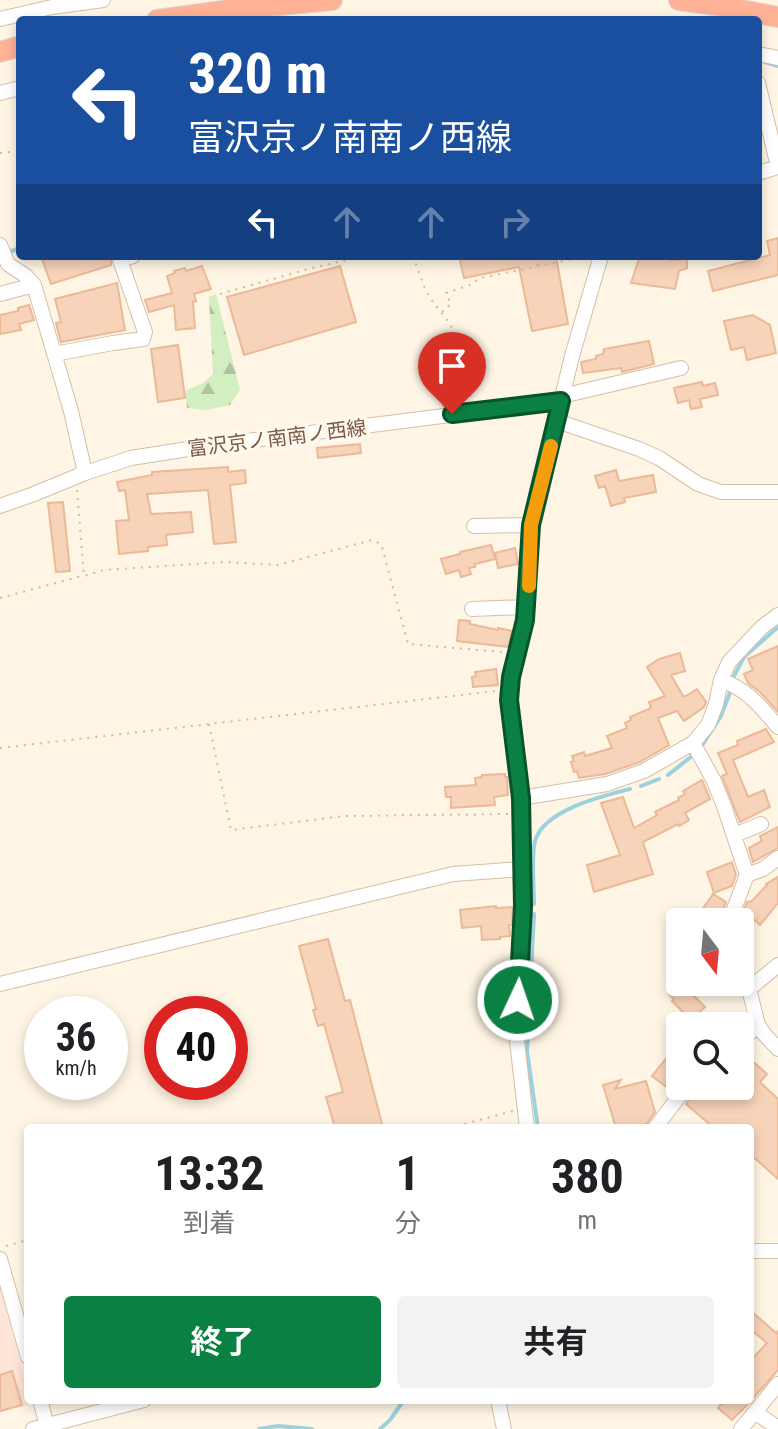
<!DOCTYPE html>
<html lang="ja">
<head>
<meta charset="utf-8">
<style>
	:root { --surface:#fff; --page:#f2f2f2; --text:#202124; --muted:#757577; --accent:#0b8043 }
	body { margin:0; font-family:"Roboto Condensed","Noto Sans JP",sans-serif; background:var(--page); color:var(--text); height:100vh; display:flex; flex-direction:column; font-size:30px; white-space:nowrap }
	* { box-sizing:border-box; margin:0 }
	p { font-size:26px; color:var(--muted) }
	.icon { flex:none; width:44px; height:44px; fill:none; stroke:currentColor; stroke-width:2; stroke-linecap:round; stroke-linejoin:round }
	.map { position:relative; flex:1; overflow:hidden }
	.drawer { position:absolute; left:24px; top:1124px; width:730px; height:280px; display:flex; flex-direction:column; background:var(--surface); border-radius:8px; box-shadow:0 4px 12px #0003 }
	.drawer>* { flex:none }
	.guide { position:absolute; left:16px; top:16px; width:746px; height:244px; border-radius:8px; box-shadow:0 4px 12px #0003; background:#1a4fa0; color:#fff; overflow:hidden }
	.needle { width:52px; rotate:164deg }
	.buttons { position:absolute; left:666px; top:908px; display:grid; gap:16px }
	.buttons a { display:grid; place-items:center; width:88px; height:88px; border-radius:8px; background:var(--surface); box-shadow:0 4px 12px #0003; font-size:40px }
	.speed { position:absolute; left:24px; top:996px; display:flex; gap:16px; font-size:40px; font-weight:700; text-align:center }
	.speed>* { display:grid; place-content:center; width:104px; height:104px; border-radius:50%; background:var(--surface); box-shadow:0 4px 12px #0003; line-height:1 }
	.speed small { font-size:20px; font-weight:400 }
	.speed .limit { border:12px solid #d22; background:#fff; color:#111 }
	.pin { position:absolute; display:grid; place-items:center; width:68px; height:68px; color:#fff; margin:-82px -34px; border-radius:50% 50% 50% 0; rotate:-45deg; box-shadow:0 0 8px #0007 }
	.pin .icon { rotate:45deg }
	.me { position:absolute; width:88px; margin:-44px; rotate:3deg; stroke-linejoin:round; filter:drop-shadow(0 0 6px #0008) }
	.turn { display:flex; align-items:center; gap:28px; height:168px; padding:0 40px; font-size:36px }
	.turn .icon { width:104px; height:104px; stroke-width:2.5 }
	.turn b { display:block; font-size:56px; line-height:68px }
	.lanes { display:flex; align-items:center; height:76px; padding:0 40px; background:#0003; justify-content:center; gap:40px; direction:ltr }
	.lanes .off { opacity:.35 }
	.eta { display:flex; justify-content:space-evenly; align-items:center; height:136px; text-align:center }
	.eta b { font-size:48px; font-weight:700; line-height:56px }
	.action { display:flex; gap:16px; margin-top:auto; padding:16px 40px }
	.action a { flex:1; height:92px; border-radius:8px; background:var(--accent); color:#fff; font-size:32px; font-weight:700; line-height:92px; text-align:center }
	.action a+a { background:var(--page); color:var(--text) }
	.map>svg:first-child { display:block }
	.commercial { fill:#ffe4d8 }
	.forest { fill:url(#forest-firs) }
	.lines { fill:none; stroke-linecap:round; stroke-linejoin:round }
	.stream { stroke:#9cd2dd; stroke-width:4 }
	.building { fill:#f7d3b9; stroke:#ebb998; stroke-width:2 }
	.minor-casing { stroke:#d4beac; stroke-width:16 }
	.highway-casing { stroke:#dfd7d3; stroke-width:22 }
	.path { stroke:#dcb69c; stroke-width:2; stroke-dasharray:2 6; stroke-linecap:butt }
	.minor { stroke:#fff; stroke-width:14 }
	.highway { stroke:#ffb295; stroke-width:20 }
	.route-casing { stroke:#07532c; stroke-width:20 }
	.route { stroke:#0b8043; stroke-width:14 }
	.slow { stroke:#f59e0b; stroke-width:14 }
	.labels { text-anchor:middle; dominant-baseline:central; stroke-width:8; stroke-linejoin:round; paint-order:stroke }
	.street-label { font-size:20px; fill:#7a5a47; stroke:#fff8ed }
</style>
</head>
<body>
<div class="map">
<svg width="778" height="1429" viewBox="0 0 778 1429">
	<defs>
		<pattern id="forest-firs" width="22" height="20" patternUnits="userSpaceOnUse" patternTransform="scale(2)"><rect width="22" height="20" fill="#d3eec1"/><path d="M5 1l3.5 6h-7zM16 11l3.5 6h-7z" fill="#b0c49f"/></pattern>
	</defs>
	<rect width="100%" height="100%" fill="#fef5e4"/>
	<!-- commercial -->
	<path class="commercial" d="M0,1287L28,1391V1400H30L27,1405L0,1413Z"/>
	<!-- forest -->
	<path class="forest" d="M216,294L240,390L230,405L207,410L187,408L185,391L203,383L213,374L209,297Z"/>
	<g class="lines">
		<!-- stream -->
		<path class="stream" d="M765,62L778,66
			M9,252L20,248
			M734,676L744,657L778,627
			M703,744L721,716L731,690
			M668,775L692,756
			M641,786L659,779
			M534,904C534,887 531,856 535,841C544,810 602,796 630,789
			M534,914L527,1051L538,1128
			M259,1429L278,1426L312,1429
			M380,1429L390,1420L404,1400"/>
	</g>
	<!-- building -->
	<path class="building" d="M778,238V275L713,291L708,271L770,255L767,241Z
		M41,256H111V265L51,284Z
		M459,256H556L568,324L532,331L519,267L464,278Z
		M640,256H671V260L687,259V268L679,271L675,289L631,283Z
		M202,266L211,289L194,294L196,301L193,302L195,328L176,330L174,305L149,312L145,300L172,293L167,276L175,273L174,271L185,268L186,271Z
		M340,266L356,322L244,355L227,297Z
		M117,283L125,330L61,342L56,323L61,322L55,299Z
		M29,305L34,320L19,324L21,330L0,334V315L18,311V308Z
		M753,315L770,325L776,353L747,360L744,347L731,350L724,321Z
		M649,341L654,364L622,372L621,368L583,373L581,362L596,359V356L603,354L604,349Z
		M178,345L185,398L158,402L151,349Z
		M702,382L703,386L715,383L718,395L700,399L702,407L691,409L689,400L678,403L674,388Z
		M458,384L461,404L443,406L440,387Z
		M360,444L361,453L318,458L317,448Z
		M228,467V472L245,470L246,483L230,485L236,542L214,544L208,490L147,494L151,514L191,512L193,532L166,535L167,545L148,547V551L119,554L116,521L129,520L125,490L119,491L117,482L152,475V472Z
		M616,470L619,481L653,475L656,492L624,498L625,502L611,506L605,486L599,488L595,476Z
		M63,502L70,571L56,572L48,503Z
		M491,545L495,559L475,564V567L469,568L471,574L461,577L459,570L446,574L441,559L460,554V552Z
		M515,548L518,564L498,568L495,553Z
		M459,620L470,621V624L498,630V628L512,631L508,647L457,641Z
		M778,646V712L760,692L748,683L744,674L753,670L748,659Z
		M680,653L685,671L671,675L683,696H686L697,689L706,702L704,707L684,721L677,711L658,718L669,745L640,762L605,774L579,778L577,771L574,772L571,762L574,761L572,756L584,752L585,756L612,748L607,736L627,728L625,723L631,720L630,717L651,708L649,702L665,696L647,667L659,659Z
		M496,669L498,685L473,687L472,677L476,676L475,672Z
		M766,729L774,742L733,760L748,797L764,790L770,807L740,822L722,776L727,774L718,753L738,745L737,741Z
		M505,774V777H507L508,795L494,797L495,805L451,808V797H446L445,787L476,785L475,778L482,777V775Z
		M702,780L710,799L685,813L689,820L679,826L678,824L643,842L653,874L594,892L587,865L620,855L601,803L623,797L634,828L657,815L655,812L679,800L678,798L685,794L683,791Z
		M778,827V848L753,862L749,848L762,841L760,836Z
		M732,862L736,875L732,886L714,893L707,872Z
		M778,877V903L760,925L744,910L747,902L752,901L767,885L766,884Z
		M713,894L726,902L721,915L716,922H699L703,915L700,913Z
		M496,906V908L513,907L512,925H509L510,936L500,937V939L482,940L481,926L462,928L460,910Z
		M328,939L345,1001L350,1000L383,1128H335L326,1097L343,1092L324,1024L318,1026L313,1010L316,1009L299,946Z
		M682,982H706L693,995L705,1007L691,1020L672,1001L674,1000L669,994Z
		M680,1041V1073L668,1088L652,1076Z
		M740,1052H742L767,1074L760,1082L778,1099V1179L750,1154V1128H714L686,1104L698,1086H740Z
		M621,1080L615,1089L646,1081L655,1112L646,1125L635,1128H616L603,1085Z
		M750,1310L776,1333L778,1331V1370L748,1404L732,1420L718,1408L724,1400H750V1361L767,1343L750,1329Z
		M12,1371L22,1405L0,1411V1375Z"/>
	<g class="lines">
		<defs>
			<path id="minor" d="M0,19L52,7L103,0
				M758,54L778,58
				M758,83L778,167
				M0,93L20,88
				M758,173L778,167
				M0,245L8,264L26,276L34,285L71,411L85,473
				M0,294L34,285
				M54,354L113,343L143,339L145,332L120,260L133,256
				M562,396L681,368
				M557,421L639,449L659,458L698,484L721,492H778
				M0,506L34,494L85,473L131,458L207,446L561,401
				M474,526L531,525
				M472,609L527,607
				M721,680C747,689 761,707 778,727
				M693,743L713,779L724,806L747,875L729,922
				M521,798L607,784L644,771L693,743L708,725L716,704L721,680L729,662L762,627L778,615
				M735,835L761,824
				M747,875L763,869L778,858
				M740,977L749,989L758,1025L764,1034L778,1049
				M0,984L453,874L522,869
				M749,989L778,965
				M740,1042L758,1025
				M527,1128L517,1041L523,906L521,798L509,700L511,677L525,620L531,525L572,356L601,256
				M655,1128L687,1086
				M750,1251H778
				M0,1259L28,1357
				M40,1400L48,1429
				M498,1400L504,1429
				M756,1413L778,1428
				M33,1429L144,1400
				M741,1429L778,1384"/>
			<path id="highway" d="M679,0L715,5L778,17
				M157,20L229,10L332,0
				M0,52L20,46"/>
		</defs>
		<!-- minor casing -->
		<use href="#minor" class="minor-casing"/>
		<!-- highway casing -->
		<use href="#highway" class="highway-casing"/>
		<!-- path -->
		<path class="path" d="M0,153L20,151
			M413,256L425,289L433,302L450,324L460,346L471,399
			M536,256L537,265
			M220,294L308,269L364,256
			M442,312L451,304L446,293L470,285L480,278L587,256
			M77,490L84,576L104,570L225,562L278,565L372,540L379,543L382,547L408,644L502,652
			M0,598L82,576
			M209,724L231,830L344,816L508,814
			M0,748L496,691
			M449,1128L513,1111
			M6,1246L28,1240"/>
		<!-- minor -->
		<use href="#minor" class="minor"/>
		<!-- highway -->
		<use href="#highway" class="highway"/>
	</g>
	<g class="lines">
		<defs>
			<path id="route" d="M452,414L561,401L531,525L525,620L511,677L509,700L521,798L523,906L518,1000"/>
		</defs>
		<!-- route casing -->
		<use href="#route" class="route-casing"/>
		<!-- route -->
		<use href="#route" class="route"/>
		<!-- slow -->
		<path class="slow" d="M529,586L531,525L551,446"/>
	</g>
	<g class="labels">
		<!-- street labels -->
		<g class="street-label">
			<text transform="translate(277 438) rotate(-7)">富沢京ノ南南ノ西線</text>
		</g>
	</g>
</svg>
<div class="buttons">
<a><svg class="needle" viewBox="-14 -14 28 28"><path d="M0-13l5 13h-10z" fill="#e53935"/><path d="M0 13l5-13h-10z" fill="#757577"/></svg></a>
<a><svg class="icon" aria-label="search" viewBox="0 0 24 24"><circle cx="10" cy="10" r="6"/><path d="M15 15l6 6"/></svg></a>
</div>
<div class="speed"><div>36<small>km/h</small></div><div class="limit">40</div></div>
<div class="pin" style="left:452px;top:414px;background:#d93025"><svg class="icon" aria-label="arrive" viewBox="0 0 24 24"><path d="M6 21V4h12l-3 4 3 4H6"/></svg></div>
<svg class="me" style="left:518px;top:1000px" viewBox="-20 -20 40 40"><circle r="17" fill="#0b8043" stroke="#fff" stroke-width="3"/><path d="M0-11L8 9 0 5-8 9z" fill="#fff"/></svg>
<div class="guide">
<div class="turn"><svg class="icon" aria-label="left" viewBox="0 0 24 24"><path d="M17 20v-9H6M10 6l-5 5 5 5"/></svg><div><b>320 m</b>富沢京ノ南南ノ西線</div></div>
<div class="lanes"><svg class="icon" aria-label="left" viewBox="0 0 24 24"><path d="M17 20v-9H6M10 6l-5 5 5 5"/></svg><svg class="icon off" aria-label="ahead" viewBox="0 0 24 24"><path d="M12 20V5M6 11l6-6 6 6"/></svg><svg class="icon off" aria-label="ahead" viewBox="0 0 24 24"><path d="M12 20V5M6 11l6-6 6 6"/></svg><svg class="icon off" aria-label="right" viewBox="0 0 24 24"><path d="M7 20v-9h11M14 6l5 5-5 5"/></svg></div>
</div>
<section class="drawer">
<div class="eta">
<div><b>13:32</b><p>到着</p></div>
<div><b>1</b><p>分</p></div>
<div><b>380</b><p>m</p></div>
</div>
<div class="action"><a>終了</a><a>共有</a></div>
</section>
</div>
</body>
</html>
